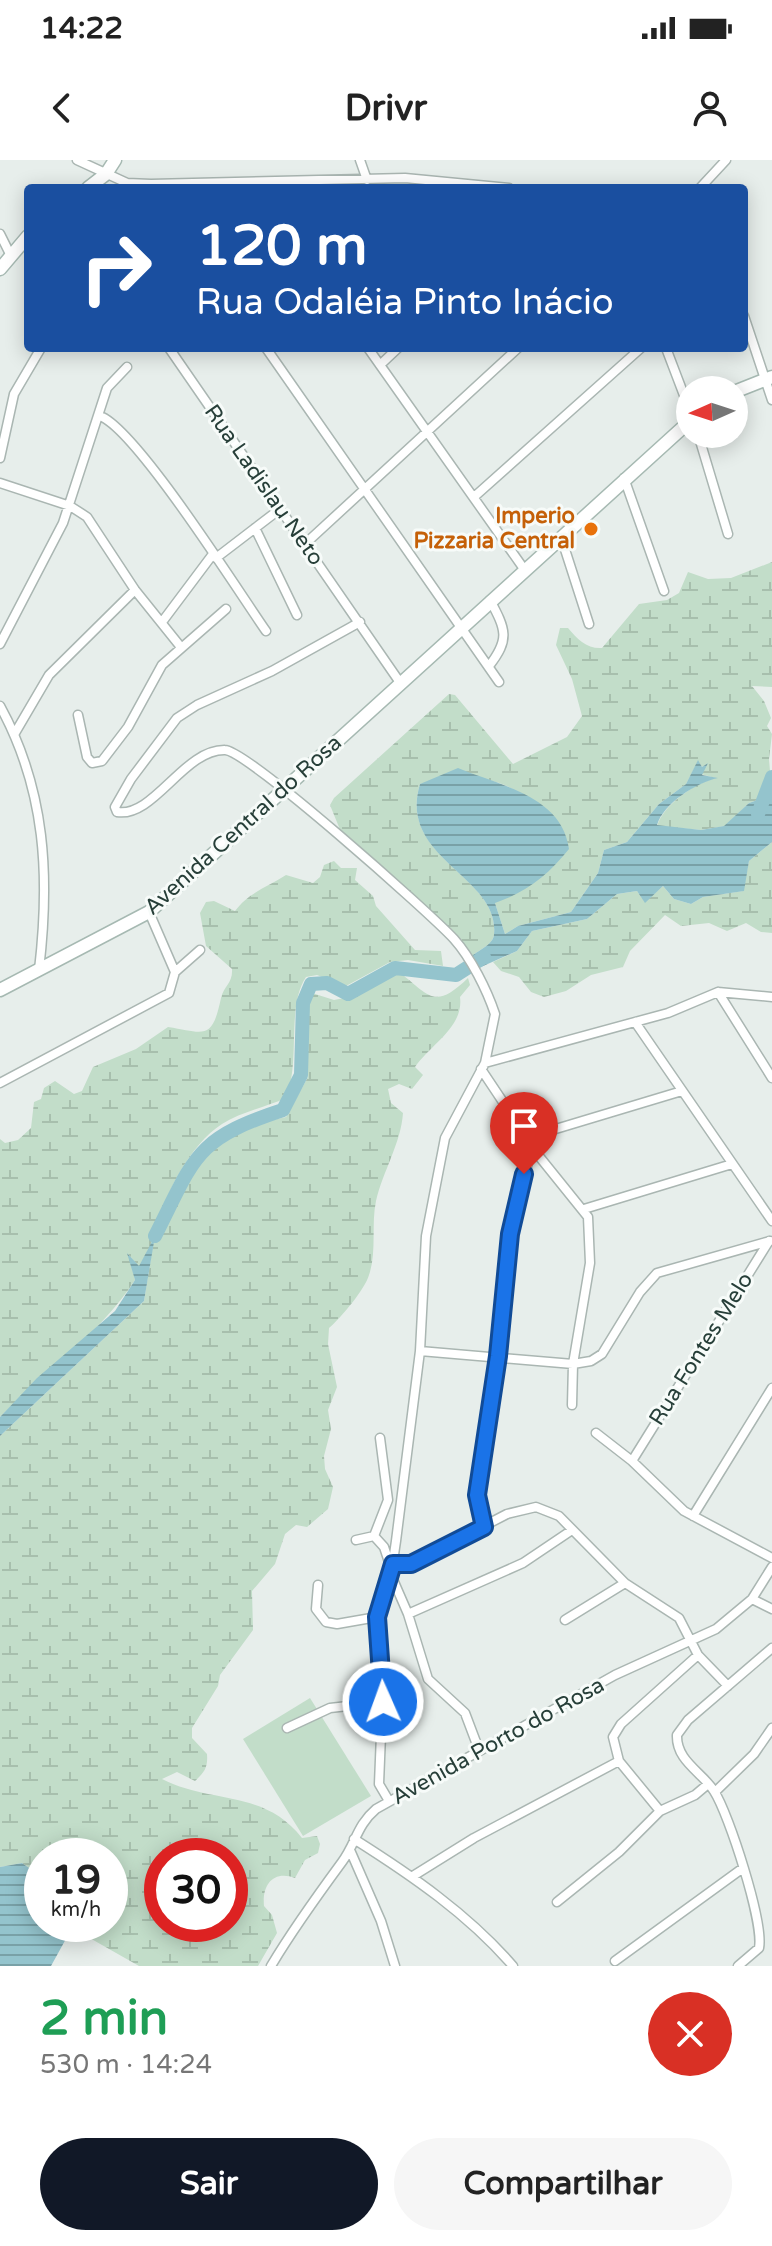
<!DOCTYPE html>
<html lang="pt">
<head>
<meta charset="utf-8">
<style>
	:root { --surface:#fff; --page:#f6f6f6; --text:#222; --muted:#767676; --accent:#111827 }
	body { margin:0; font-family:"Varela Round",sans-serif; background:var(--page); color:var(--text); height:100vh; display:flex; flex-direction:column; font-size:30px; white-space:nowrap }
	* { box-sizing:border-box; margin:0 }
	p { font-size:26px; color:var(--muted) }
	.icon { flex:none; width:44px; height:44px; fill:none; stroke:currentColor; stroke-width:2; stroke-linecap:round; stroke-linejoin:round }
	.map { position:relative; height:1806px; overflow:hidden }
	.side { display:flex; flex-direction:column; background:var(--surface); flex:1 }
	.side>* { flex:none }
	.guide { position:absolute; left:24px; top:24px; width:724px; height:168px; border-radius:8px; box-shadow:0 4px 20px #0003; background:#1a4fa0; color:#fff; overflow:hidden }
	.needle { width:52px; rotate:267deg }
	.buttons { position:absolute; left:676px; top:216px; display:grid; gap:16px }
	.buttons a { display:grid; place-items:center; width:72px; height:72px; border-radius:50%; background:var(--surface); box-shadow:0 4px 20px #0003; font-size:40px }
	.speed { position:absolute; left:24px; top:1678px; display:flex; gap:16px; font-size:40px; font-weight:700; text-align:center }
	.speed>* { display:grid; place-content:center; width:104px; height:104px; border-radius:50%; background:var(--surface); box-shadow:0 4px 20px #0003; line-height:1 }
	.speed small { font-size:20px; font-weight:400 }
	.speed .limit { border:12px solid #d22; background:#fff; color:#111 }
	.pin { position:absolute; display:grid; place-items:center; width:68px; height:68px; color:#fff; margin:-82px -34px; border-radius:50% 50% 50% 0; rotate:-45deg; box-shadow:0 0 8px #0007 }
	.pin .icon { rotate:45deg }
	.me { position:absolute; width:88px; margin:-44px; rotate:358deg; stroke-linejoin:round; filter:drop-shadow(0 0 6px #0008) }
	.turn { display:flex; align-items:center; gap:28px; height:168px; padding:0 40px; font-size:36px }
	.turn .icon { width:104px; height:104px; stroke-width:2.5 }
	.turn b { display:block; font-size:56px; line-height:68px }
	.round { display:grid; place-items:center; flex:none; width:84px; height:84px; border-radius:42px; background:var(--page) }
	.summary { display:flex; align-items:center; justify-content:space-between; height:136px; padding:0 40px }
	h1 { font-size:48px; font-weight:800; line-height:60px; color:#1e9e55 }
	.primary-button { display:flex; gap:16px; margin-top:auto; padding:16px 40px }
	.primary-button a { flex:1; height:92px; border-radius:48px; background:var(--accent); color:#fff; font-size:32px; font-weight:800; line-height:92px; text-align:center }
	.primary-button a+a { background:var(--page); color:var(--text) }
	.status { display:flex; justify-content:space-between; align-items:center; height:56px; padding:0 40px; background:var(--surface); direction:ltr }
	.status svg { height:22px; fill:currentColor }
	header { display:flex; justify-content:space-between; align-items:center; height:104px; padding:0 40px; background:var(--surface); font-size:36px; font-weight:800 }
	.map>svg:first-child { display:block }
	.wetland { fill:url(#wetland-marsh); fill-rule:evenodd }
	.garden { fill:#c2ddc9 }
	.water { fill:url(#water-rules) }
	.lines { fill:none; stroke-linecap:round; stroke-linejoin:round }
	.river { stroke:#94c4cd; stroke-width:14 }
	.street-casing { stroke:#aab6b2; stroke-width:11 }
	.secondary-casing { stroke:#a6b9b2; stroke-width:15 }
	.street { stroke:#fff; stroke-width:8 }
	.secondary { stroke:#fff; stroke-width:12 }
	.route-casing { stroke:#114b97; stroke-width:20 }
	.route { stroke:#1a73e8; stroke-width:14 }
	.food-dot { fill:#e8710a; stroke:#f7fbf9; stroke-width:3 }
	.labels { text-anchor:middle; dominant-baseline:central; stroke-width:6; stroke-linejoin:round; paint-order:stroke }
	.street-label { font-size:22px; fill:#273f39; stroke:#f7fbf9 }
	.food-label { font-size:22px; font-weight:bold; fill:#c56008; stroke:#f7fbf9; text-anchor:end }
</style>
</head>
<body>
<div class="status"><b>14:22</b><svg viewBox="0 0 49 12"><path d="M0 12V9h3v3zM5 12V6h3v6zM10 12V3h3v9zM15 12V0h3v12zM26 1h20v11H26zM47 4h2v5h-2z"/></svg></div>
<header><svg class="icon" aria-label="back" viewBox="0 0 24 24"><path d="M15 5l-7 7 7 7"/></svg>Drivr<svg class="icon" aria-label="person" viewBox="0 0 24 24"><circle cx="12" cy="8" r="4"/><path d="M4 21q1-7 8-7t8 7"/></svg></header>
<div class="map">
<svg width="772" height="1806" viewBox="0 0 772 1806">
	<defs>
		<pattern id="wetland-marsh" width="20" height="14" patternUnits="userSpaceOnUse" patternTransform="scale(2)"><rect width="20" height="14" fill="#c2ddc9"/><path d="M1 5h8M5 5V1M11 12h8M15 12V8" fill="none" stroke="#a7bfad"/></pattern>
		<pattern id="water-rules" width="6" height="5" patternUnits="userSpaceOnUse" patternTransform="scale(2)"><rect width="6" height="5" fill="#94c4cd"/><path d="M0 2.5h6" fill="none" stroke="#79a1a7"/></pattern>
	</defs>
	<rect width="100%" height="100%" fill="#e7eeeb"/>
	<!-- wetland -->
	<path class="wetland" d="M772,402V527L752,526L764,541L771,558L767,566L772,574L769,599L772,635L749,643L725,666L701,670L657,666C664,644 694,624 715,618L701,614L707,604L702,607L698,601L686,624L659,644L627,682L604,690L598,713L571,752L518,766L505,774L495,743L530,639C489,612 466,616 420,624C397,698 500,716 494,774C494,784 479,790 472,796L454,772L343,677L330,645L334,638L449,534L455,535L513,604L567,577L582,556L572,519L556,485L560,468H568C577,479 587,489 602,488L639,444L667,440L679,433L688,412L708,419L731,418Z
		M772,682V773L761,772L746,763L727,771L709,763L681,766L665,755L630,791L623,807L591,815L566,831L544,837L531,832L519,817L501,811L493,802L517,791L532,771L587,759L617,734L637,731L645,742L663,726L674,739L691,744L703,737L743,731L749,701Z
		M334,701L341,708H357L355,720L373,736L376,746L415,790L441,791L443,806L408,800L390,802L346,826L317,815L306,817C286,847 301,901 286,938C266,947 241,952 222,964C190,984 162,1039 155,1075L164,1071C198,1002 206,975 286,957L308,917L305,848L312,833L334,840L355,836L399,812C429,835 434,851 468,818L470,825L460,837C464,867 431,884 415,907L423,915L412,929L399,924L388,929L391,943L403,953C401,983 383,1011 376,1041C371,1064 377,1092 369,1115C365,1129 341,1158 329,1168L328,1184L337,1227L328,1250L331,1269L324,1296L325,1309L333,1327L328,1349L307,1367L296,1365L285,1374L275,1404L252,1431L253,1470L220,1515L218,1526L192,1568V1578L207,1594C208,1607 205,1612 195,1621L177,1612L162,1619C210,1644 264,1629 302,1678L317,1676L320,1684L318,1693L305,1700L295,1718C273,1710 262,1725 264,1746L272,1755L277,1773L258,1806H139L65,1764H110V1696H42V1717L22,1703L0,1707V1276L144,1141L154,1079L139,1107L129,1095L135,1120C100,1174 45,1211 0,1257V979L5,983L18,980L31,968L34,942L41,939L44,928L55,921L74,934L82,931L93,907L136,889L168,867C205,873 212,881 221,838C224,826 233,823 232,809L206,786L200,753L206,742L214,741L235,751C248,733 267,727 286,715L313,723L320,717L324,705ZM162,1696H230V1764H162Z"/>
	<!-- garden -->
	<path class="garden" d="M310,1538L371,1636L303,1676L243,1579Z"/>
	<!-- water -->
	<path class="water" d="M698,600L702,607L708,603L702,615L718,618C696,623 664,643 657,665L701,670L724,666L749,643L772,635V682L749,701L744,731L703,737L691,744L674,739L663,726L645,743L637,731L617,734L587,759L532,771L517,791L481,807L472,796C479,790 494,784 494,774C500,716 397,699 420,624L458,608C501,626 562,636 569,689C548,715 527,732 495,743L505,774L518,766L571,752L598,713L604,690L627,682L659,644L686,624Z
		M155,1076L144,1141L0,1276V1257L37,1218L115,1151L135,1120L127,1093L139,1106Z
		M22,1703L42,1717V1764H65L67,1777L51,1806H0V1707Z"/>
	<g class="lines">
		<!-- river -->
		<path class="river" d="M758,654L772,617
			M155,1076C195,997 194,979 283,950L301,915L303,843L311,824L327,823L348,834L395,808L456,815L484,797"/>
		<defs>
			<path id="street" d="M77,0L127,23L151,24L405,18L509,28
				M360,0L367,20
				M700,28L726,0
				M0,74L10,94
				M744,156L772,240
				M169,188L401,524
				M266,188L499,522
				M368,188L524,409
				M666,188L690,251
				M380,205L398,188
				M100,256C136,269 238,431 266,471
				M698,274L728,374
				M0,298L14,234L41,188
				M624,318L664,431
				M0,323L70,346L87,357L135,430L180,486
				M474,337L641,188
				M255,368L297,455
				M561,377L589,464
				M305,384L518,188
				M216,398L280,349
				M162,462L213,394
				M360,462L272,511L197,545L177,558L131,619L115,647L117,652C154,658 184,589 225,590C247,590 430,753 454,779C471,798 487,830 495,854L485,903L445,978L426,1076L420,1191L396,1381L391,1415L377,1457L383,1525L379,1624L389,1641
				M0,484L63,363L107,228L127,207
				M489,506C510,479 506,470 490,440
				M0,546C46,630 50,717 39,810
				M78,555L87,597L92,603L102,601L128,567L162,505L226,449
				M15,573L49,515L135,430
				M175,812L200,790
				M718,832L772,918
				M635,862L772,1061
				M485,903L668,853L718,832L772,837
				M481,909L523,972
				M0,923L169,833L175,812L149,752
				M520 980a10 10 0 1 1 20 0a10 10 0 1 1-20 0Z
				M539,974L682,931
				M584,1049L732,1004
				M420,1191L573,1204L590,1103L588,1057L534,990
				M572,1245L573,1204L591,1201L602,1194L640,1132L657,1113L770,1081
				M596,1273L632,1301L684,1351L772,1398
				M380,1278L388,1340L374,1376L384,1387L390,1405
				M632,1301L769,1081
				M693,1356L772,1228
				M484,1367L477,1335L498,1196L510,1074L531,991
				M356,1380L374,1376
				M393,1404H411L507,1354L536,1347L559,1356L625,1423L679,1458L698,1495L728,1526
				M391,1415L408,1454L428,1519L465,1553L479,1590
				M318,1425L316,1449L326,1462L337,1464L377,1457
				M752,1439L772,1449
				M408,1454L523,1403L572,1370
				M565,1460L625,1423
				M287,1568L330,1548L383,1542
				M715,1632L754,1594L772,1568
				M660,1651L619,1601L613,1577L621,1564L698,1495
				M354,1679C411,1715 468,1754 513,1806
				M350,1690L381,1761L395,1806
				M413,1716L474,1678L619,1601
				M557,1742L619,1692L660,1651L695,1635L708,1624
				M615,1801L743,1708
				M271,1806C293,1769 317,1736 342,1702C356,1683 357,1665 376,1649L615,1515L716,1469L752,1439L772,1407
				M738,1806L759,1788C764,1763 729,1654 714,1631C702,1612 676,1601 677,1575L688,1560L772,1488"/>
			<path id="secondary" d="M88,28L106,14L115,0
				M0,109L28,76
				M734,232L772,217
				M0,830L149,752L690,261"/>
		</defs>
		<!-- street casing -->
		<use href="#street" class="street-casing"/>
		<!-- secondary casing -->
		<use href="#secondary" class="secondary-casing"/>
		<!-- street -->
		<use href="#street" class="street"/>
		<!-- secondary -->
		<use href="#secondary" class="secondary"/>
	</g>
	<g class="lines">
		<defs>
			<path id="route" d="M383,1542L377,1457L393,1404H411L484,1367L477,1335L498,1196L510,1074L524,1014"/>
		</defs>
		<!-- route casing -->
		<use href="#route" class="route-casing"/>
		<!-- route -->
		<use href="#route" class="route"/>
	</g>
	<!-- markers -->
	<circle class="food-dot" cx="591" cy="369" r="8"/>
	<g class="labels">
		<!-- street labels -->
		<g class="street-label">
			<text transform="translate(264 325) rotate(55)">Rua Ladislau Neto</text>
			<text transform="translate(243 665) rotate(-42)">Avenida Central do Rosa</text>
			<text transform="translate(701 1189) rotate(-58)">Rua Fontes Melo</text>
			<text transform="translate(498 1581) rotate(-29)">Avenida Porto do Rosa</text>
		</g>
		<!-- food labels -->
		<g class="food-label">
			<text x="575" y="356">Imperio<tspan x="575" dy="25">Pizzaria Central</tspan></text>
		</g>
	</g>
</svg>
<div class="buttons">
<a><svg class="needle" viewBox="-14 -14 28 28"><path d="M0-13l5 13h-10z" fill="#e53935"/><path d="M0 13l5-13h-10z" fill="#767676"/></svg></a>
</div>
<div class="speed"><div>19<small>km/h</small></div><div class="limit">30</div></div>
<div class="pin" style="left:524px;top:1014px;background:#d93025"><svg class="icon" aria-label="arrive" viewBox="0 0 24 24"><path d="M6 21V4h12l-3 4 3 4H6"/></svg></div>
<svg class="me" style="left:383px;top:1542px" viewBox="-20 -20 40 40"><circle r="17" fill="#1a73e8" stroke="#fff" stroke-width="3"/><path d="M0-11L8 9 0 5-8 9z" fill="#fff"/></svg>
<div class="guide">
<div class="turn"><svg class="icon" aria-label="right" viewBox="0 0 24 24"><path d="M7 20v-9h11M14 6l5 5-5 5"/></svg><div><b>120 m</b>Rua Odaléia Pinto Inácio</div></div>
</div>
</div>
<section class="side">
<div class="summary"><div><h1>2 min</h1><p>530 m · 14:24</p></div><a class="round" style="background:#d93025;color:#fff"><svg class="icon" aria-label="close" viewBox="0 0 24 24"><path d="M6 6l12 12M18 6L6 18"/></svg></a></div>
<div class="primary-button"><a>Sair</a><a>Compartilhar</a></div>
</section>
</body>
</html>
